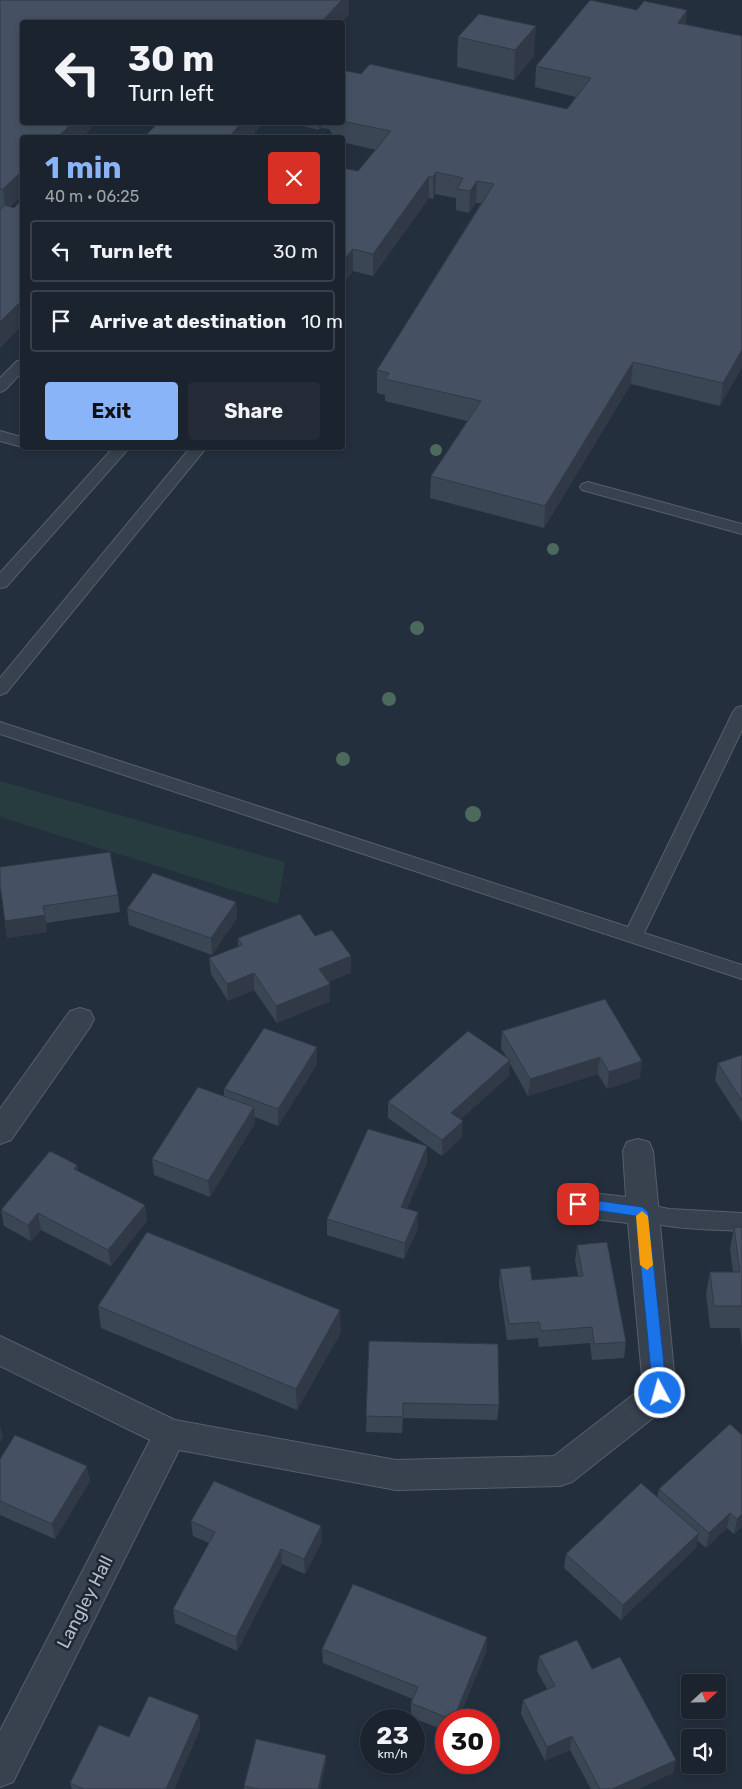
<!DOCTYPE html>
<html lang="en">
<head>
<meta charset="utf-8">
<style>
	:root { --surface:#1b232e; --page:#242b36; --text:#f1f3f6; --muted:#a0a4aa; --line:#39404a; --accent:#8ab4f8 }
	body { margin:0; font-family:Rubik,sans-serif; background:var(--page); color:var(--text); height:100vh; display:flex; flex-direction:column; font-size:19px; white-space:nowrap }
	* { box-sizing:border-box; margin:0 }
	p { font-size:16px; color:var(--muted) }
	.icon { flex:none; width:28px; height:28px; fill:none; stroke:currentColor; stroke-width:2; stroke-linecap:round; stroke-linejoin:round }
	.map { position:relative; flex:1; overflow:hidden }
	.sheet { position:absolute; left:20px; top:135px; width:325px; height:315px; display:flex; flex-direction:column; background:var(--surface); border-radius:5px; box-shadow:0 2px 8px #0003,0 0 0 1px var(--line) }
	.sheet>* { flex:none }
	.guide { position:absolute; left:20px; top:20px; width:325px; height:105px; border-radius:5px; box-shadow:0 2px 8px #0003,0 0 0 1px var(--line); background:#1b232e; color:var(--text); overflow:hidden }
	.needle { width:32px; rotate:68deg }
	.controls { position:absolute; left:681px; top:1674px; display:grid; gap:10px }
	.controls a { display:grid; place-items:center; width:45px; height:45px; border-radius:5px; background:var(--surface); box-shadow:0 2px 8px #0003,0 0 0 1px var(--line); font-size:25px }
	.speed { position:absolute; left:360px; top:1709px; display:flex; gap:10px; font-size:25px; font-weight:700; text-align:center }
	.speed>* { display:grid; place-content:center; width:65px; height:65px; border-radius:50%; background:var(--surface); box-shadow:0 2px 8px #0003,0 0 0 1px var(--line); line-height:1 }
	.speed small { font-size:12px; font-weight:400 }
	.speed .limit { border:8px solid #d22; background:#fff; color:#111 }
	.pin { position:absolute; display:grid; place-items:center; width:42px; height:42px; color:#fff; margin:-21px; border-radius:10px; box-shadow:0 2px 8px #0006 }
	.me { position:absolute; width:55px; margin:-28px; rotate:354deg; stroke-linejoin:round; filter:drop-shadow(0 0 4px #0008) }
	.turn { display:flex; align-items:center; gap:18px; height:105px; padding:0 25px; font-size:22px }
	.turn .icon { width:65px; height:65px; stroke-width:2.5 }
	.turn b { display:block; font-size:35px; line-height:42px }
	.round { display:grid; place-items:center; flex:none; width:52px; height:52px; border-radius:5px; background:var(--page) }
	.headline { display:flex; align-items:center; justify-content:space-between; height:85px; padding:0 25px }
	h1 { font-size:30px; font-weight:700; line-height:38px; color:var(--accent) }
	.cta { display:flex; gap:10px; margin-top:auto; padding:10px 25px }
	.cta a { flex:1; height:58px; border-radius:5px; background:var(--accent); color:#111; font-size:20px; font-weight:700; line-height:58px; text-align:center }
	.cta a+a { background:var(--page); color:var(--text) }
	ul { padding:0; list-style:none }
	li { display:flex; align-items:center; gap:15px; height:62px; margin:0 10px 8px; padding:0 15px; border:2px solid var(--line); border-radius:5px }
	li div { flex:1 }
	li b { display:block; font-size:19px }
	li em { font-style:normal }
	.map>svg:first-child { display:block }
	.green { fill:#263c3f }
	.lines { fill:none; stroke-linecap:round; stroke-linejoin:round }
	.service-casing { stroke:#565f6c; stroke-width:2 }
	.minor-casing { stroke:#565f6c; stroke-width:2 }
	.service { fill:#38414e; fill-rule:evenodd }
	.minor { fill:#38414e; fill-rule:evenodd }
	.tree { fill:#4b6a5d }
	.wall { fill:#3b4654 }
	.shaded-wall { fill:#303945 }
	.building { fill:#455162; stroke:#303945 }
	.route { fill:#1a73e8; stroke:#114b97 }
	.slow { fill:#f59e0b }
	.labels { text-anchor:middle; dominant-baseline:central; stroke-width:5; stroke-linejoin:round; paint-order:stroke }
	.near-street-label { font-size:18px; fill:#b4bcc9; stroke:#1d2633 }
</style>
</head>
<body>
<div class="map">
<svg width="742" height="1789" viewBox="0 0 742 1789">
	<rect width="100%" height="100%" fill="#242f3e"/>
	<!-- green -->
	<path class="green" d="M0,781L285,862L278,904L0,817Z"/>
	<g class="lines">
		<defs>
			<path id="service" d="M22,360V372L5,390L0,392V378L17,361Z
				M0,431L22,437V447L0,441Z
				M113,448H129L6,587L0,588V573Z
				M190,448H206L6,693L0,695V678Z
				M588,482L742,524V534L582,490L580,487L582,484Z
				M742,706V730L644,933L742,965V979L0,734V722L628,927L733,712L736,708Z
				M642,1203L669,1209L742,1213V1231C706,1229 669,1230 635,1218L631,1212L635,1206Z"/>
			<path id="minor" d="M80,1008L90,1011L94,1019L90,1027L11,1140L0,1144V1109L70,1011Z
				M638,1139L649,1142L653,1151L676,1393L672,1403L572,1482L560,1486L396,1490L179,1450L13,1782L0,1787V1731L150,1440L0,1366V1336L175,1420L396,1460L554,1456L643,1387L628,1223L577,1217L566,1213L562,1204L566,1195L577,1191L626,1197L623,1151L627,1142Z"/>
		</defs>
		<!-- service casing -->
		<use href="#service" class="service-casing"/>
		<!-- minor casing -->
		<use href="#minor" class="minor-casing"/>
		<!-- service -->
		<use href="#service" class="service"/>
		<!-- minor -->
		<use href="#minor" class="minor"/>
	</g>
	<!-- trees -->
	<g class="tree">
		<circle cx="436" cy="450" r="6"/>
		<circle cx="553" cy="549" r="6"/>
		<circle cx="417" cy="628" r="7"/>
		<circle cx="389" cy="699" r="7"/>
		<circle cx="343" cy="759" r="7"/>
		<circle cx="473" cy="814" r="8"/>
	</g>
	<!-- wall -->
	<path class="wall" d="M0,0H349V14L341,22H22L97,122L82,138H22V195L10,207L14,208L22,199V325L0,348Z
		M637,10H687L685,24L742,36V367L720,406L631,384L544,528L430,498L431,476L467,421L385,401V395L377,393V370L481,203H476L469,213L456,210V198L435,194L433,199L429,198L373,276L353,271L342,285V168L358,171L376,150L342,142V138H335L329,129L321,128L319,130L286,122H342V70L361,74L567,109L576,97L535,87L536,66Z
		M479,14L534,56L514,80L457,67L458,37Z
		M151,122H264L250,138L156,125Z
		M0,885L118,895L120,912L46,923L47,932L7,938Z
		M236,902L237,918L212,955L129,925L127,909Z
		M315,936L351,956V973L328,982L330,1001L277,1023L254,990L228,1001L211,974L209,958L238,947V938Z
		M605,999L640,1078L607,1089L598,1074L528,1096L509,1062V1076L461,1119L462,1137L442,1156L388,1118V1102L507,1058L501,1048L502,1031Z
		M742,1055V1122L715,1080L718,1063Z
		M317,1064L278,1126L255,1117V1123L210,1197L154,1175L152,1159L224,1096V1089Z
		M427,1146V1162L407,1209L418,1212V1228L404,1259L327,1235V1219Z
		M77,1165L78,1171L145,1205L147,1221L111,1266L41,1230L31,1241L4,1226L1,1210Z
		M734,1227H742V1348L740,1328H710L706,1293L710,1272H733L730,1249Z
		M577,1245L626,1342L624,1358L592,1360L590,1343L539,1347L538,1338L507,1340L499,1284L500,1269L532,1280L578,1276L575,1261Z
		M98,1306L341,1332L297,1410L101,1328Z
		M369,1341L499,1405L497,1420L403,1418L402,1433L366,1432Z
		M730,1424L742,1526L734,1534L727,1528L706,1548L697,1540L696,1548L621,1620L564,1568L566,1554L657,1497L659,1489Z
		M0,1459L90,1481L55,1539L0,1515Z
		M191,1521L322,1541L305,1574L282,1564L237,1651L175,1623L173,1609L209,1543L193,1536Z
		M487,1637L486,1652L458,1720H446V1731L411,1717V1703L413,1699L323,1663L322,1649Z
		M539,1656L592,1669L676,1760L673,1773L638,1789H591L570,1750L545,1761L521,1714L523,1700L547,1689L537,1671Z
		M199,1715L200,1729L174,1789H72L70,1783L129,1737Z
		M326,1755V1762L320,1789H244V1786Z"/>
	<!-- shaded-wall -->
	<path class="shaded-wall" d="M342,0H349V14L341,22H321Z
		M687,10L685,31L678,23Z
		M536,26L534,56L514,80L515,50Z
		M73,122H97L82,138H57Z
		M242,122H264L250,138H228Z
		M319,122H321V128L319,130Z
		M22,171V195L6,211L3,189Z
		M436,172L435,194L433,199V177Z
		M429,176V198L373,276V254Z
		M477,181L476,203L469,213L470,191Z
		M353,249V271L342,285V262Z
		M22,300V325L0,348V322Z
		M742,350V367L720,406L723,383Z
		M633,362L631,384L544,528L545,506Z
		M236,902L237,918L212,955L211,938Z
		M45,915L47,932L7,938L5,921Z
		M351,956V973L320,985L319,969Z
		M254,973V990L228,1001L227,984Z
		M330,984V1001L277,1023L276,1006Z
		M317,1047V1064L278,1126V1109Z
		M600,1057L598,1074L528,1096L530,1079Z
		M510,1060L509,1076L450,1129L451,1113Z
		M642,1061L640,1078L607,1089L609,1072Z
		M254,1107L255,1123L210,1197L208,1181Z
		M463,1121L462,1137L442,1156V1140Z
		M427,1146V1162L401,1223V1207Z
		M77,1165L80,1181L74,1169Z
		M145,1205L147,1221L111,1266L108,1250Z
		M418,1212V1228L404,1259L405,1243Z
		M38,1213L41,1230L31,1241L28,1225Z
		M340,1310L341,1332L297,1410L296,1389Z
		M0,1425L3,1437L0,1442Z
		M87,1466L90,1481L55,1539L52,1524Z
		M730,1513L727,1528L706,1548L709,1533Z
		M742,1514V1526L734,1534L737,1519Z
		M321,1526L322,1541L305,1574L304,1559Z
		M699,1533L696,1548L621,1620L623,1605Z
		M281,1549L282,1564L237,1651L236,1637Z
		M487,1637L486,1652L458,1720H453Z
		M199,1715L200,1729L174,1789H166Z
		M572,1736L570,1750L545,1761L547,1747Z
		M326,1755V1762L320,1789H318Z
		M676,1760L673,1773L638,1789H612Z"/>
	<!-- building -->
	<path class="building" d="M0,0H342L321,22H22V122H73L57,138H22V171L3,189H0Z
		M590,0L637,10L644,1L687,10L678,23L742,36V350L723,383L633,362L545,506L431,476L481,401L385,379L389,373L377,370L494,184L477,181L470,191L457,189L463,178L436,172L433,177L429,176L373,254L353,249L342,262V168L358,171L391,131L342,121V70L361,74L370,64L567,109L591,78L536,66Z
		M479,14L536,26L515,50L458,37Z
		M159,122H242L228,138H143Z
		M22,199V300L0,322V210L5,205L14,208Z
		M110,852L118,895L43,906L45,915L5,921L0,885V867Z
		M153,873L236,902L211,938L127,909Z
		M300,914L315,936L332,930L351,956L319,969L330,984L276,1006L254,973L227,984L209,958L242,945L238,938Z
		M605,999L642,1061L609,1072L600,1057L530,1079L502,1031Z
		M264,1028L317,1047L278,1109L224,1089Z
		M468,1031L510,1060L451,1113L463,1121L442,1140L388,1102Z
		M742,1055V1101L718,1063Z
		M198,1087L254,1107L208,1181L152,1159Z
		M368,1129L427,1146L401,1207L418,1212L405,1243L327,1219Z
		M50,1151L77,1165L74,1169L145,1205L108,1250L38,1213L28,1225L1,1210Z
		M734,1227H742V1306H714L710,1272H740Z
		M147,1232L340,1310L296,1389L98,1306Z
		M607,1242L626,1342L594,1344L592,1327L541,1331L539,1322L509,1324L500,1269L530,1266L532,1280L583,1276L577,1245Z
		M369,1341L498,1344L499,1405L403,1403V1417L366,1416Z
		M730,1424L742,1435V1514L737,1519L730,1513L709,1533L659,1489Z
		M15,1435L87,1466L52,1524L0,1501V1459Z
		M214,1481L321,1526L304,1559L281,1549L236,1637L173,1609L215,1532L191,1521Z
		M641,1483L699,1533L623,1605L566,1554Z
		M353,1584L487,1637L453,1720L411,1703L418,1687L322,1649Z
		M577,1640L592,1669L620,1657L676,1760L612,1789H600L572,1736L547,1747L523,1700L555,1686L539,1656Z
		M149,1696L199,1715L166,1789H84L70,1783L99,1725L129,1737Z
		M256,1739L326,1755L318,1789H259L244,1786Z"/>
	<!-- route -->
	<path class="route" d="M578,1198L642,1207L648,1212L667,1393L665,1397H655L653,1393L636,1216L573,1207L571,1204Z"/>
	<!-- slow -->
	<path class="slow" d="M642,1211L648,1216L653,1265L647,1270L640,1265L636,1216Z"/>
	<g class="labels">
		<!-- near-street labels -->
		<g class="near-street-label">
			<text transform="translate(85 1602) rotate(-63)">Langley Hall</text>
		</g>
	</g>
</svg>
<div class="controls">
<a><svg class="needle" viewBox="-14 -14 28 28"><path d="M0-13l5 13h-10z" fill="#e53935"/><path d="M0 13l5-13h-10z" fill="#a0a4aa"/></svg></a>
<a><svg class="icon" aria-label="sound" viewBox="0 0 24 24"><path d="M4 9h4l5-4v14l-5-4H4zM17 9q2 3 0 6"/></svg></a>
</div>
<div class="speed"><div>23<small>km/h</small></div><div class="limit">30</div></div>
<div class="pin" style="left:578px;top:1204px;background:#d93025"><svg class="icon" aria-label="arrive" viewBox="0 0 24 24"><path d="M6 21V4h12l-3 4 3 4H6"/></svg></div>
<svg class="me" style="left:660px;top:1393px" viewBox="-20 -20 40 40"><circle r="17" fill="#1a73e8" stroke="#fff" stroke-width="3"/><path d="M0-11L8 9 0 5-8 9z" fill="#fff"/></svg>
<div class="guide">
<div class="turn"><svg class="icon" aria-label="left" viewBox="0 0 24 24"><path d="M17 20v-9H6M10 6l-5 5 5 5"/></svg><div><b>30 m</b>Turn left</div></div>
</div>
<section class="sheet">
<div class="headline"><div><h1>1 min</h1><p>40 m · 06:25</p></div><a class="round" style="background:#d93025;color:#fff"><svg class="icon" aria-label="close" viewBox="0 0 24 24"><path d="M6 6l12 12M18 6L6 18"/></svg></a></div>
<ul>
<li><svg class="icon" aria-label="left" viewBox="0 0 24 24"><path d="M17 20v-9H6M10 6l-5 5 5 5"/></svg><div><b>Turn left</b></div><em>30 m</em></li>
<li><svg class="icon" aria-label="arrive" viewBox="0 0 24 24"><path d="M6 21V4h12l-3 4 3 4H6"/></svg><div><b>Arrive at destination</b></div><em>10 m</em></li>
</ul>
<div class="cta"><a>Exit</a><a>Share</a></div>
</section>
</div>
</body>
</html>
